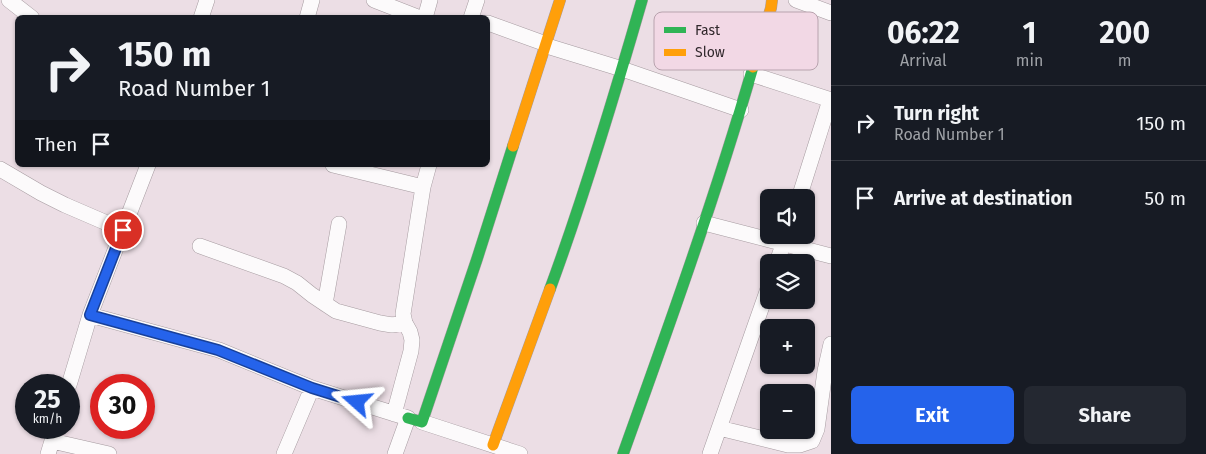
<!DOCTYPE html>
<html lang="en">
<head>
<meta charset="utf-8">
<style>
	:root { --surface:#171b24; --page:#242831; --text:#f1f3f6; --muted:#9ea1a6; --line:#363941; --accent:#2563eb }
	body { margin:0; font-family:"Fira Sans",sans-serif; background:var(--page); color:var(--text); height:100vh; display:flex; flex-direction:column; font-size:19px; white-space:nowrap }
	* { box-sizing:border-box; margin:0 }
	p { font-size:16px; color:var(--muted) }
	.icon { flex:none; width:28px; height:28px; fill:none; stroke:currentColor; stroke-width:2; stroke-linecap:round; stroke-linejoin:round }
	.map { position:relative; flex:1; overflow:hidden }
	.drawer { display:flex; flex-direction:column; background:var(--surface); width:375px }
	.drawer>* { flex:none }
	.banner { position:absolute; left:15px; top:15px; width:475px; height:152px; border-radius:8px; box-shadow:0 1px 4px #0004; background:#171b24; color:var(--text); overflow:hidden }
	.buttons { position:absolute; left:760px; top:189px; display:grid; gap:10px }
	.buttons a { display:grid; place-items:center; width:55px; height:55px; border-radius:8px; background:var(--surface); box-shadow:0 1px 4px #0004; font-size:25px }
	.speed { position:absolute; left:15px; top:374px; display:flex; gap:10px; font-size:25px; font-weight:700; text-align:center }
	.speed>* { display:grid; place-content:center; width:65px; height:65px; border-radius:50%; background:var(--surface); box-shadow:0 1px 4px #0004; line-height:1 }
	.speed small { font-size:12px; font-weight:400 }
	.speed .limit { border:8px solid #d22; background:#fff; color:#111 }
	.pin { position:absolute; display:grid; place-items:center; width:42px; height:42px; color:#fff; margin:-21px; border:2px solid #fff; border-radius:50%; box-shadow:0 1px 5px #0007 }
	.me { position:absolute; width:55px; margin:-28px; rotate:288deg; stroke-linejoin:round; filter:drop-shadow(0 0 4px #0008) }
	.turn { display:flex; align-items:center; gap:18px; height:105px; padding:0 20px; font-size:22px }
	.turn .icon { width:65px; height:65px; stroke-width:2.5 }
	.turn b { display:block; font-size:35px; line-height:42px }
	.then { display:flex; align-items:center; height:48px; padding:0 20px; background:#0003; gap:10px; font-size:19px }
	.eta { display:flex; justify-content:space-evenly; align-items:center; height:85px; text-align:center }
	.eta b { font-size:30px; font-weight:700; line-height:35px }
	.action { display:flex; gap:10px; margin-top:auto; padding:10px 20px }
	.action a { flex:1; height:58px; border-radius:8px; background:var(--accent); color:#fff; font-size:20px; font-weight:700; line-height:58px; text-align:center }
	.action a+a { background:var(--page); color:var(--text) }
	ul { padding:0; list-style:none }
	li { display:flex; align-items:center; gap:15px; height:75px; padding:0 20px; border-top:1px solid var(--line) }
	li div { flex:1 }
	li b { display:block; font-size:19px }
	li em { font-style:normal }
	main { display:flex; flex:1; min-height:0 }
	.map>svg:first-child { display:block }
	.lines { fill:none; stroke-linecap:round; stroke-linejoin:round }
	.street-casing { stroke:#a69ba0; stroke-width:16 }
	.fast-casing { stroke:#a69ba0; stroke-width:12 }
	.slow-casing { stroke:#a69ba0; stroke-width:12 }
	.street { stroke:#fcfafb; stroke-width:15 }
	.fast { stroke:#30b455; stroke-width:11 }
	.slow { stroke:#ff9f0a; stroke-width:11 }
	.route-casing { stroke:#184099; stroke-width:12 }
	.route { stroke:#2563eb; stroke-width:9 }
	.key { fill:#f2d8e5; stroke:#b8a3ae; stroke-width:1 }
	.key-label { font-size:14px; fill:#31282c }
</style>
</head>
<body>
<main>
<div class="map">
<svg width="831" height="454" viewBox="0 0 831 454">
	<rect width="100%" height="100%" fill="#ecdee5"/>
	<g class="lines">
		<defs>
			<path id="street" d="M9,0L32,18
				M374,0L420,18
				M796,0L831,13
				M201,18L207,0
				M307,18L312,0
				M425,18L430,0
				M471,18L477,0
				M488,23L546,44L547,46L622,69L741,110
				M751,74L831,100
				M333,165L423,187L429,165
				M0,169L41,193L65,205L123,230
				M799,198L830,100
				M704,223L831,256
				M200,246L284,276L297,283L312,295L336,311L380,323L392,325L405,323
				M777,262L786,236
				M325,304L339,224
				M90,315L219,350L312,388L408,418L395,454
				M69,385L90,315L148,165
				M394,414L411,351L412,340L410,332L405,323L403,314L423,187
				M422,422L520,454
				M719,428L788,445H800L812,441L817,429L825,371L831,344
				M52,441L109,454
				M48,454L56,428
				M284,454L312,388
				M710,454L769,286"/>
			<path id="fast" d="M550,289C585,194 614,97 642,0
				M408,418L422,422L477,259L513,146
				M623,454C669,326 715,198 753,67"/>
			<path id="slow" d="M753,67L771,8L772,0
				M513,146L560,0
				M493,445L550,289"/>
		</defs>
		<!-- street casing -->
		<use href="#street" class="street-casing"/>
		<!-- fast casing -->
		<use href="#fast" class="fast-casing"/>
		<!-- slow casing -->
		<use href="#slow" class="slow-casing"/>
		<!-- street -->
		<use href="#street" class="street"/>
		<!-- fast -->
		<use href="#fast" class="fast"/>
		<!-- slow -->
		<use href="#slow" class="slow"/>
	</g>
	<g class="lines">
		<defs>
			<path id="route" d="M123,230L90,315L218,350L312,388L357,402"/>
		</defs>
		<!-- route casing -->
		<use href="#route" class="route-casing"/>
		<!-- route -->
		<use href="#route" class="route"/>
	</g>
	<!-- legend -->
	<rect x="654" y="12" width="164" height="58" rx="8" class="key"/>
	<rect x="664" y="27" width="22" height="6" fill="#30b455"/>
	<rect x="664" y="49" width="22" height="7" fill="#ff9f0a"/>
	<g class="key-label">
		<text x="695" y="35">Fast</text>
		<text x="695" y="57">Slow</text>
	</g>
</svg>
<div class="buttons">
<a><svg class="icon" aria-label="sound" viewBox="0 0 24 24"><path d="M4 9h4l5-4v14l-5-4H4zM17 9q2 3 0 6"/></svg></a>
<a><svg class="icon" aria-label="layers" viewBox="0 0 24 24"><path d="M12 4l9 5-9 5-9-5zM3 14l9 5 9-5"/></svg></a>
<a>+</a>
<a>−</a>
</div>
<div class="speed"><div>25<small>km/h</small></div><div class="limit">30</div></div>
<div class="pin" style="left:123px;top:230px;background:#d93025"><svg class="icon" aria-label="arrive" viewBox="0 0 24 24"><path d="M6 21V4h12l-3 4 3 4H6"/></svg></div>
<svg class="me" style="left:357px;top:402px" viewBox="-20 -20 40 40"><path d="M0-17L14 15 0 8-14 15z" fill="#2563eb" stroke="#fff" stroke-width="4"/></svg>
<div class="banner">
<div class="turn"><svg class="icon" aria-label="right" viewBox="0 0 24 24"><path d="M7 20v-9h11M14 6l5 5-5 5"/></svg><div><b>150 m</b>Road Number 1</div></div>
<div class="then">Then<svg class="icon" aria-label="arrive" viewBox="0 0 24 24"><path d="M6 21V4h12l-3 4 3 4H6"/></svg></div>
</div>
</div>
<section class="drawer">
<div class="eta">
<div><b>06:22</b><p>Arrival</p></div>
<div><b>1</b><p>min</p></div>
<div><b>200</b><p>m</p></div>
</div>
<ul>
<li><svg class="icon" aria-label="right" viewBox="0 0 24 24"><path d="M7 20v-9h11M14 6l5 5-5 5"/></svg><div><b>Turn right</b><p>Road Number 1</p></div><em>150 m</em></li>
<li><svg class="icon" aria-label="arrive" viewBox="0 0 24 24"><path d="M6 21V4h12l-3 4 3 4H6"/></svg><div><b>Arrive at destination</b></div><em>50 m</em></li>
</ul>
<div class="action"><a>Exit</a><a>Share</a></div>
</section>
</main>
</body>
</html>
